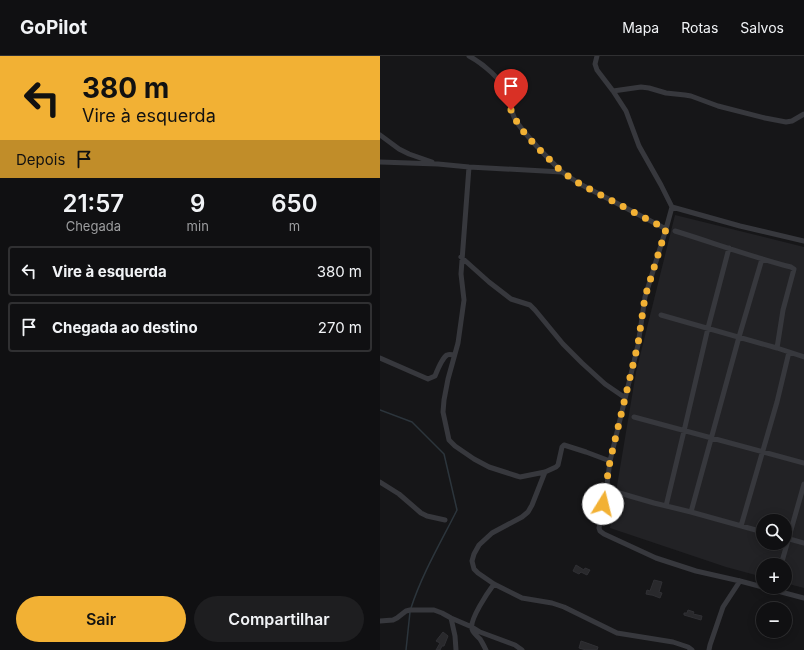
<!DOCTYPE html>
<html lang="pt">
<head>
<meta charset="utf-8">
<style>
	:root { --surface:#101012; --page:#1e1e20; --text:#f1f3f6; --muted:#9c9d9f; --line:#303032; --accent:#f2b134 }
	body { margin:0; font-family:Inter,sans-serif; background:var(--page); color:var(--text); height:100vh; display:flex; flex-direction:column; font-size:15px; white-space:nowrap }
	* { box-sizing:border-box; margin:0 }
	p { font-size:13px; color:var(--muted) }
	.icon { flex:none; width:22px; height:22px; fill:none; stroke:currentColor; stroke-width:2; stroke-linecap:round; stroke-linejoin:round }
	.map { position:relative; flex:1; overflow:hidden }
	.drawer { display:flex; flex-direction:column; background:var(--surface); width:380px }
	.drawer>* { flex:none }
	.guide { background:#f2b134; color:#111; overflow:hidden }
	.fabs { position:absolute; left:376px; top:458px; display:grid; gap:8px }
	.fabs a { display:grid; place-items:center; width:36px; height:36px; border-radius:50%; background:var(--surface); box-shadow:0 2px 10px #0003,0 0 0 1px var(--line); font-size:20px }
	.pin { position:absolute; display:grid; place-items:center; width:34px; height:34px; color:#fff; margin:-41px -17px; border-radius:50% 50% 50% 0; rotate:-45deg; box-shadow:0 0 4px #0007 }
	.pin .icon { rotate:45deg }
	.me { position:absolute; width:44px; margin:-22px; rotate:9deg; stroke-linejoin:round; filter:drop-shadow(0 0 3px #0008) }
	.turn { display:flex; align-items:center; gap:14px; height:84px; padding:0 16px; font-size:18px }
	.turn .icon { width:52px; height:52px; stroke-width:2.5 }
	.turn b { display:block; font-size:28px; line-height:34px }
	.then { display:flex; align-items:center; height:38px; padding:0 16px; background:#0003; gap:8px; font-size:15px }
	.eta { display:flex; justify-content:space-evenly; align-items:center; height:68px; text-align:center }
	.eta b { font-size:24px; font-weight:600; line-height:28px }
	.action { display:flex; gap:8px; margin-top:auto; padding:8px 16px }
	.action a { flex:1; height:46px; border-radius:24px; background:var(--accent); color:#111; font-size:16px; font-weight:600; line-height:46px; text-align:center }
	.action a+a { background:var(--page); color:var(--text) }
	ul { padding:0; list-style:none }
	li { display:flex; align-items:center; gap:12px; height:50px; margin:0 8px 6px; padding:0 8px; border:2px solid var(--line); border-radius:4px }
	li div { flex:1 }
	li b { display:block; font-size:15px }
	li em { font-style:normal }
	header { display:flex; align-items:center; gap:24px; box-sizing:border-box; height:56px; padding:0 20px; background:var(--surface); border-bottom:1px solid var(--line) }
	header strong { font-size:19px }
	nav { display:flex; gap:22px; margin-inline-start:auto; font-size:14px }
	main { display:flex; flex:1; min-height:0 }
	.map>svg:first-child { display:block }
	.built { fill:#222225; fill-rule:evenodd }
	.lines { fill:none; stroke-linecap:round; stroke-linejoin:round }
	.stream { stroke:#2c353c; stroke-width:1.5 }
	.building { fill:#29292c; stroke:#303034 }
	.minor { stroke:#37383d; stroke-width:5 }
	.route { stroke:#f2b134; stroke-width:7; stroke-dasharray:0 12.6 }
</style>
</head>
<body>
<header>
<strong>GoPilot</strong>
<nav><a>Mapa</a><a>Rotas</a><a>Salvos</a></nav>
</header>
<main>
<section class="drawer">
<div class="guide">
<div class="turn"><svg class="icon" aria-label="left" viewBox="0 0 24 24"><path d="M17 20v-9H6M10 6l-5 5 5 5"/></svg><div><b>380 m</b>Vire à esquerda</div></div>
<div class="then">Depois<svg class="icon" aria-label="arrive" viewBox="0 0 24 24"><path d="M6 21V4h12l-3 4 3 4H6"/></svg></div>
</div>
<div class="eta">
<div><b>21:57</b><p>Chegada</p></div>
<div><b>9</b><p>min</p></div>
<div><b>650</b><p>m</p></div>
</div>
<ul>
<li><svg class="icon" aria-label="left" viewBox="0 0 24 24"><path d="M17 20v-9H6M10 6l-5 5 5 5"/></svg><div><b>Vire à esquerda</b></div><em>380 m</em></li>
<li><svg class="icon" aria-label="arrive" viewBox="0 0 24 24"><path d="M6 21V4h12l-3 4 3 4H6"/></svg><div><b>Chegada ao destino</b></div><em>270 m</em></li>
</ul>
<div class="action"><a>Sair</a><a>Compartilhar</a></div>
</section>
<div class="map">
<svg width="424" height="594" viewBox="0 0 424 594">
	<rect width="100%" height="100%" fill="#161618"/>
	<!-- built -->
	<path class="built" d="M295,159L424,191V532L405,527V509H383V521L346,511L230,472L256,316ZM383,465H405V487H383Z"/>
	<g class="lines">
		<!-- stream -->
		<path class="stream" d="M0,354L32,366L64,398L77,454C61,486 42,518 31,552
			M26,594L30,556"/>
	</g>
	<!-- building -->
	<path class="building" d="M196,509L204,514L205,512L210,514L207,519L201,516L199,518L193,515Z
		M274,524L282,526L279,536L282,537L280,542L272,539H271L266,538L267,534L270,535Z
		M308,554L314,556L313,558L322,560L321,564L304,559V557H307Z
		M63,576L68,580L64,590H62L60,594H56L60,587L56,585Z
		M201,585L218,591L217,594H206L199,592Z"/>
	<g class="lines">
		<!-- minor -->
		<path class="minor" d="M89,0C102,7 123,24 128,39C131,47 131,57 136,65C149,84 166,100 182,116
			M217,0L215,8L217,14L233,35L246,55L259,90L281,129L292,151L286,173
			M233,35L261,31L269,32L286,37L305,39L311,40L338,50L385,62L406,66L412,65L424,58
			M0,79L19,93L29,98L52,106
			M0,106L58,108L89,111L182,116L200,128L286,173L265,241L258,289L230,405L226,436L219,472L220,475L224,478L276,502L316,515L360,525L424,542
			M89,111L81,218L84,244L78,287L68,323L64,344L63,356L69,384L75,390L94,403L109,411L137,420L140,421L165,416L176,411L178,409L182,391L184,389L206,396L230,405
			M292,151L360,170L424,185
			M295,175C334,187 372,201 411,211L414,213L403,254L397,292
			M81,201L109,226L131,243L150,249L155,254L183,288L202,307L225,328L244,341
			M281,259L397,292L424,301
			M0,302L48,323L55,320C57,315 62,302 67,299C70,298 72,299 74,299
			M254,361L424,407
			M165,416L152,449L148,456L142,461L112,477L99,489L94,498L92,505L94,513L98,517L114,528L142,542L172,547L184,551L237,577L293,586L308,591L312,594
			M0,426L19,438L41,457L47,460L65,464
			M236,436L274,447L311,456L383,476
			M286,450L304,375L328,272L349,192
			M311,456L359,281L382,203
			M361,470L397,346L409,296
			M406,482L424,487
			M401,509L424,428
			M71,562L75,580L76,594
			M0,565L13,564L17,562L26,555L30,554H54L62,557L71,562L92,571L100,576L135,589L142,594
			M106,594C104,590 102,586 100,583C97,580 93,577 92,573C89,564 108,536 114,528
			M329,594L330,589L343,551L360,525"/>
	</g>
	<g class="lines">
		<!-- route -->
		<path class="route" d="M131,54L135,63L146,79L160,94L182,116L200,128L286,173L265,241L258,288L230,405L223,448"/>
	</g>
</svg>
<div class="fabs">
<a><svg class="icon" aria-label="search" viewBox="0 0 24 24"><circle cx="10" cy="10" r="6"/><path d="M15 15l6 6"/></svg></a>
<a>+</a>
<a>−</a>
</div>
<div class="pin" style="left:131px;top:54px;background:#d93025"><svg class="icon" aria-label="arrive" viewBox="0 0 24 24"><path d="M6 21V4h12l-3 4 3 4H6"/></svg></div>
<svg class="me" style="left:223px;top:448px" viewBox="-20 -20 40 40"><circle r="19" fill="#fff"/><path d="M0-13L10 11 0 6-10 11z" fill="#f2b134"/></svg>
</div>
</main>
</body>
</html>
